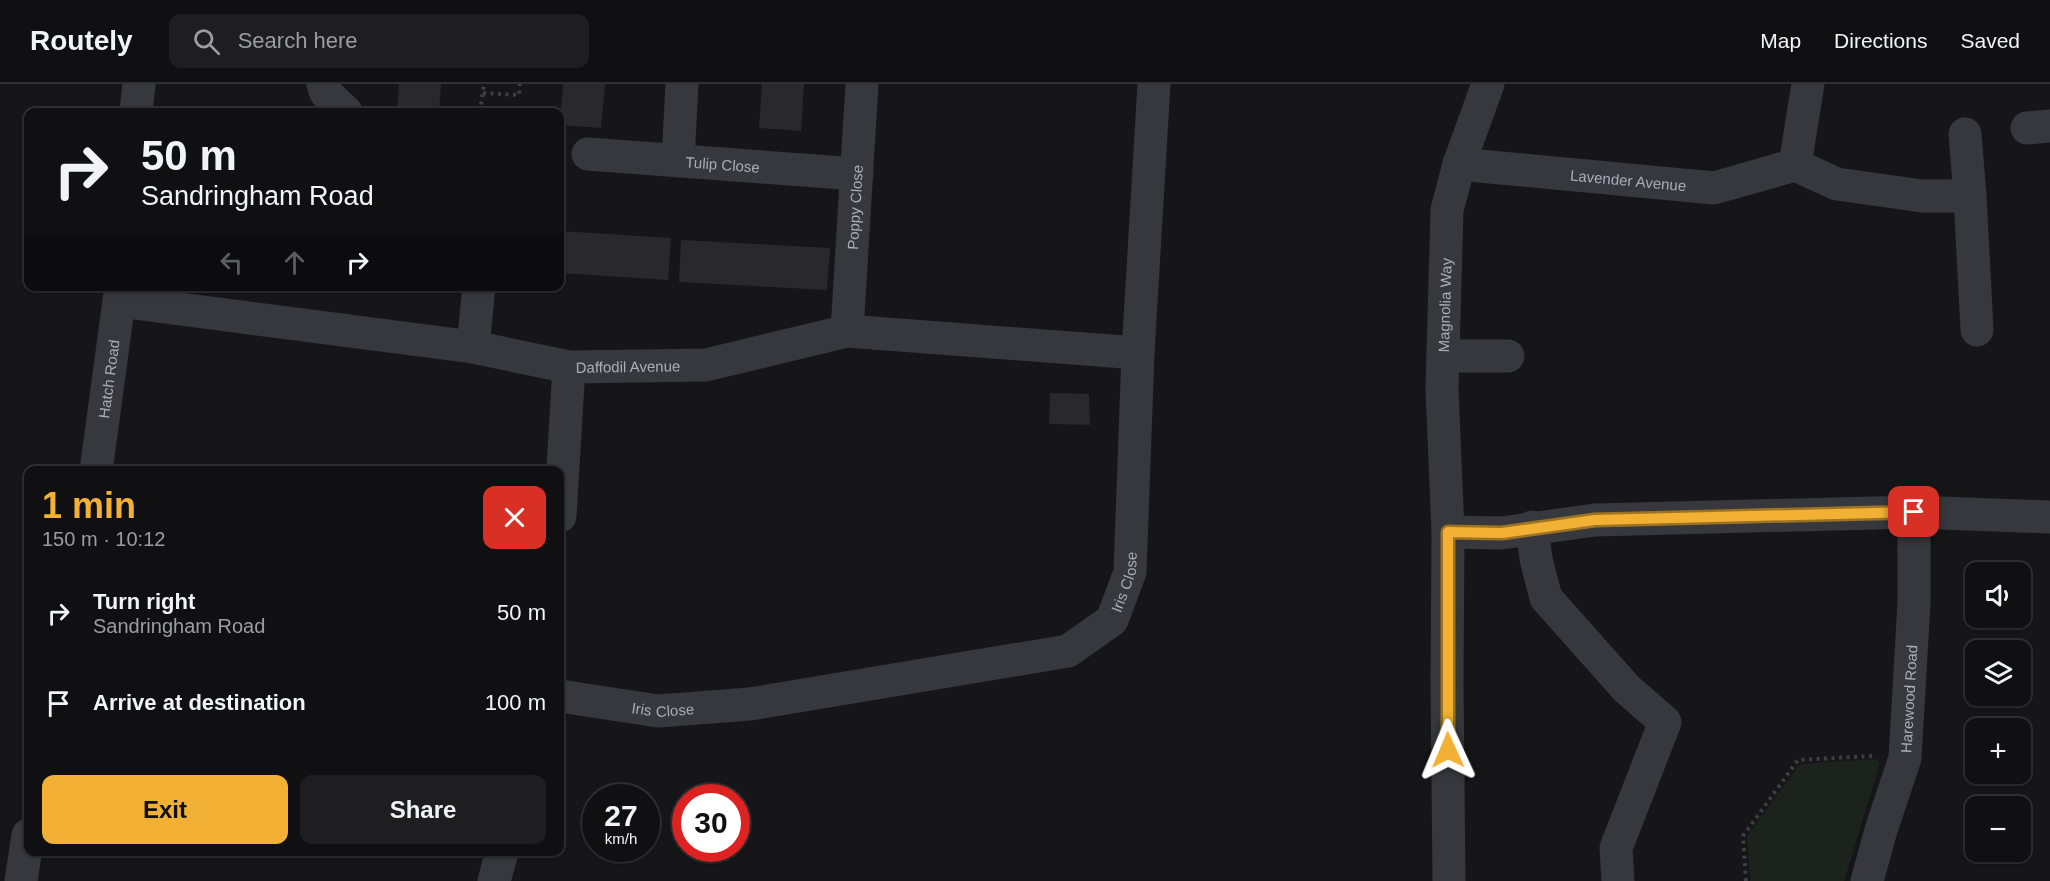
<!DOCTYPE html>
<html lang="en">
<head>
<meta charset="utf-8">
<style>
	:root { --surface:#101012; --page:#1e1e20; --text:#f1f3f6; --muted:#9c9d9f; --line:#303032; --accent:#f2b134 }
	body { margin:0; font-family:Arial,sans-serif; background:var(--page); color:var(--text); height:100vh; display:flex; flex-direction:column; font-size:22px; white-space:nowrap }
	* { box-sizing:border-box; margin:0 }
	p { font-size:20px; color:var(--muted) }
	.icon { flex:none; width:33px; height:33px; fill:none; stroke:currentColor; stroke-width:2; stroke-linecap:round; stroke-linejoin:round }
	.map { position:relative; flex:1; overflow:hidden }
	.side { position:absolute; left:24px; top:382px; width:540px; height:390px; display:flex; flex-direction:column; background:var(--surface); border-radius:12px; box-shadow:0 2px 4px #0004,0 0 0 2px var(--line) }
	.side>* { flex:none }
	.hud { position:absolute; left:24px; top:24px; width:540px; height:183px; border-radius:12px; box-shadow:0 2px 4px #0004,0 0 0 2px var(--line); background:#101012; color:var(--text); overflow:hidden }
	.buttons { position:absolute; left:1965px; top:478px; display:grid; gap:12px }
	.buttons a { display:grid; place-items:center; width:66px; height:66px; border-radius:12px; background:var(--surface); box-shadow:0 2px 4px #0004,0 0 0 2px var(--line); font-size:30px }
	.speed { position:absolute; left:582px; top:700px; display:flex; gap:12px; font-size:30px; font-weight:700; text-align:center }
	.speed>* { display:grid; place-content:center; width:78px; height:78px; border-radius:50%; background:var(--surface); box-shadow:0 2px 4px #0004,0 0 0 2px var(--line); line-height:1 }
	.speed small { font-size:15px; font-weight:400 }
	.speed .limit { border:9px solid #d22; background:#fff; color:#111 }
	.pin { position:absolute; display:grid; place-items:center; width:51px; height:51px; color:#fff; margin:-26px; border-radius:12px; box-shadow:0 3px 9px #0006 }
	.me { position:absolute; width:66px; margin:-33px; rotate:359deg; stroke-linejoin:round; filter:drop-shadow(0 0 4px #0008) }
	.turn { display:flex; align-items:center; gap:21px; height:126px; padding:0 18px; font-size:27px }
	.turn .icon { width:78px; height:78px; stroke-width:2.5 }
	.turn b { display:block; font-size:42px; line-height:51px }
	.lanes { display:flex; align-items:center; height:57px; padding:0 18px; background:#0003; justify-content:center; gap:30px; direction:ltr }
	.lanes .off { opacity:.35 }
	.round { display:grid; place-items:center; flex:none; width:63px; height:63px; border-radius:12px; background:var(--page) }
	.overview { display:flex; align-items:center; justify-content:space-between; height:102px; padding:0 18px }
	h1 { font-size:36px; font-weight:700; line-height:45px; color:var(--accent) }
	.action { display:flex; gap:12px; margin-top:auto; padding:12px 18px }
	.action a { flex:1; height:69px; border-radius:12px; background:var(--accent); color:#111; font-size:24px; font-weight:700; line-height:69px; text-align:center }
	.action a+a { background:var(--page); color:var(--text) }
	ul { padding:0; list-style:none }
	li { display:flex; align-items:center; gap:18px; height:90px; padding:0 18px }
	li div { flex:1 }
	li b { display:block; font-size:22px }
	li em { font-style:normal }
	header { display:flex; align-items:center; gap:36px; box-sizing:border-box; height:84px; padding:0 30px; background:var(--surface); border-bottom:2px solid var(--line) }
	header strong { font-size:28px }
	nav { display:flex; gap:33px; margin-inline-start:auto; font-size:21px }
	.search { width:420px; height:54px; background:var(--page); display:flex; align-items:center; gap:15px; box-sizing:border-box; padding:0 21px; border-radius:12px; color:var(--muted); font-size:22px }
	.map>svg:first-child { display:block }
	.green { fill:#1c231d }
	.building { fill:#29292c }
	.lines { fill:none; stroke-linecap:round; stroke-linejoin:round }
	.path { stroke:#3d3f44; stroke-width:4; stroke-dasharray:3 4.5; stroke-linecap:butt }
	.minor { stroke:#37383d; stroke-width:33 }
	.route-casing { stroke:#9d7322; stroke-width:15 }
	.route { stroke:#f2b134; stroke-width:10 }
	.labels { text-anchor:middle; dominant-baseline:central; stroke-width:6; stroke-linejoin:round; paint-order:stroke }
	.street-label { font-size:15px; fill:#a8adb8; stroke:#111113 }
</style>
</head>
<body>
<header>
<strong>Routely</strong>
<div class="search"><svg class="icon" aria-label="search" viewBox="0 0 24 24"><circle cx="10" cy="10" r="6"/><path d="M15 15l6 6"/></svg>Search here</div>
<nav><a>Map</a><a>Directions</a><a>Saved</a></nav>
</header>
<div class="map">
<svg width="2050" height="797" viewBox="0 0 2050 797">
	<rect width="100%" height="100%" fill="#161618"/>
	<!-- green -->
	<path class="green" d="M1876,675L1880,679L1844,797H1750L1747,752L1800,680Z"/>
	<!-- building -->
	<path class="building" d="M399,0H441L439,28L397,25Z
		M563,0H605L601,44L560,41Z
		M762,0H804L801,47L759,44Z
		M560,147L671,154L668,196L560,189Z
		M681,156L830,164L827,206L679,198Z
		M1050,309L1089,310L1090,341L1049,340Z"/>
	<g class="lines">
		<!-- path -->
		<path class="path" d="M483,9L519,11L520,0
			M480,28L484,0
			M1746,797L1743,752L1798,676L1872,672"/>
		<!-- minor -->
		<g class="minor">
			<path d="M323,0L326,9L346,28"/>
			<path d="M136,28L139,0"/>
			<path d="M2027,44L2050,42"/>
			<path d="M1965,50L1970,112"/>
			<path id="s1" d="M588,70L857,90"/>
			<path d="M678,77L682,0"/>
			<path id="s2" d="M1459,80L1714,104L1795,81L1808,0"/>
			<path d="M1795,81L1837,100L1922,112H1970L1977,246"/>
			<path id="s3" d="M119,217L473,263L569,283L706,281L847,247L1138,269"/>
			<path id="s4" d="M847,247L862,0"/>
			<path d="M473,263L479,202"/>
			<path d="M1443,272H1508"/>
			<path id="s5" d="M96,387L121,202"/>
			<path d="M560,432L569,283"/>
			<path d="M1532,443L1536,475L1546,514L1627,605L1665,638L1616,764L1618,797"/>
			<path d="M1448,448L1501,449L1595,436L1914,428L2050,433"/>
			<path id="s6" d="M560,612L658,627L750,620L1068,567L1112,536L1130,488L1138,269L1154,0"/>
			<path d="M21,797L28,751"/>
			<path d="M494,797L502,768"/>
			<path id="s7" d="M1449,797L1447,600L1448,448L1442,305L1447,126L1459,80L1488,0"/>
			<path id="s8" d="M1867,797L1881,746L1905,674L1914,519V428"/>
		</g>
	</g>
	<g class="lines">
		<defs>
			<path id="route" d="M1448,666V448L1502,449L1595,436L1914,428"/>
		</defs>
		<!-- route casing -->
		<use href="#route" class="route-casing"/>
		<!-- route -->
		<use href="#route" class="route"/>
	</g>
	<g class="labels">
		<!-- street labels -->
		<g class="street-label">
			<text stroke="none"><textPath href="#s1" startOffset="135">Tulip Close</textPath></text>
			<text stroke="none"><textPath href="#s2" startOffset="170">Lavender Avenue</textPath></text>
			<text stroke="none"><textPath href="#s4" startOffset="124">Poppy Close</textPath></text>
			<text stroke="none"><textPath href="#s7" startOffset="576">Magnolia Way</textPath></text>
			<text stroke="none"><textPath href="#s3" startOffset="514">Daffodil Avenue</textPath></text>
			<text stroke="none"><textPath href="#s5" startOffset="93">Hatch Road</textPath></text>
			<text stroke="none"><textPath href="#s6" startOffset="608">Iris Close</textPath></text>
			<text stroke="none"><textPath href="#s8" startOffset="188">Harewood Road</textPath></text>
			<text stroke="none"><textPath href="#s6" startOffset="104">Iris Close</textPath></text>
		</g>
	</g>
</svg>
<div class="buttons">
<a><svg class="icon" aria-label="sound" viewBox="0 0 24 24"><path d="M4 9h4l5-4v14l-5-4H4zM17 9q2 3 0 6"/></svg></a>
<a><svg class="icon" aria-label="layers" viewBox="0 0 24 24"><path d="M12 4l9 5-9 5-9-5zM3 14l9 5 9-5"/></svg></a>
<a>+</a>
<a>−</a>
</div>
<div class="speed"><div>27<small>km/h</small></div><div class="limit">30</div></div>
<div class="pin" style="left:1914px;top:428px;background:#d93025"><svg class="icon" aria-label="arrive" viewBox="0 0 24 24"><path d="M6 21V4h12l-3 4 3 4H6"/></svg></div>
<svg class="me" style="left:1448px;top:666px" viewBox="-20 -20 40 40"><path d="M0-17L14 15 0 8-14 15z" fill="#f2b134" stroke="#fff" stroke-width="4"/></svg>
<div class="hud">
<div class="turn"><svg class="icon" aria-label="right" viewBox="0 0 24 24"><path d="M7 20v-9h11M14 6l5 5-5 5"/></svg><div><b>50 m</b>Sandringham Road</div></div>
<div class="lanes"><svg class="icon off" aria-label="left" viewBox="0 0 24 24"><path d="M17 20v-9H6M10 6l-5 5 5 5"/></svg><svg class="icon off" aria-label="ahead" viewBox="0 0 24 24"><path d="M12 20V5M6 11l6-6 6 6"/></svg><svg class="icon" aria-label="right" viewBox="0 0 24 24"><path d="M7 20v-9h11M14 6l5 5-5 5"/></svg></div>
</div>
<section class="side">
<div class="overview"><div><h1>1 min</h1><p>150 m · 10:12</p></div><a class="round" style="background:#d93025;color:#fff"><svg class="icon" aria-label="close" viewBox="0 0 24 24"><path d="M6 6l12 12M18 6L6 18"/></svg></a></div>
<ul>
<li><svg class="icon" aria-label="right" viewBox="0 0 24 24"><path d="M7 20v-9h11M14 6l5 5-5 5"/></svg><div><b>Turn right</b><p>Sandringham Road</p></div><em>50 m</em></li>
<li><svg class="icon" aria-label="arrive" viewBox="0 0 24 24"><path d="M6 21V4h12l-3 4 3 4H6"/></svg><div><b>Arrive at destination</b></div><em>100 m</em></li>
</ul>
<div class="action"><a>Exit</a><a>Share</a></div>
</section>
</div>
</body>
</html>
